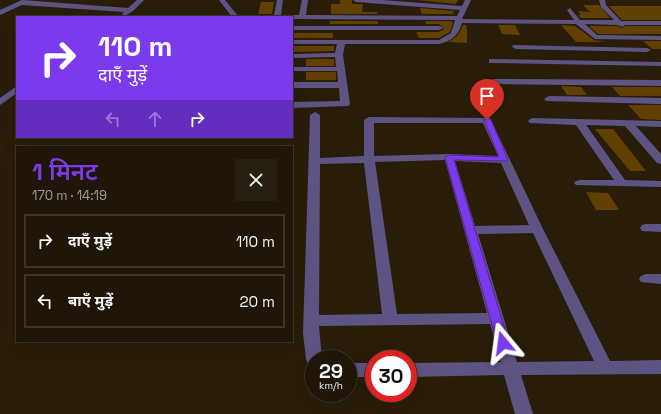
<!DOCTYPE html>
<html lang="hi">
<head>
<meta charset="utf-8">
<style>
	:root { --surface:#1f1607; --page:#271f11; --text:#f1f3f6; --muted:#a19f9b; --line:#3c3528; --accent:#7c3aed }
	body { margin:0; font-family:"Space Grotesk","Noto Sans Devanagari",sans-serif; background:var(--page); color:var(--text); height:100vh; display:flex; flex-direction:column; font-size:15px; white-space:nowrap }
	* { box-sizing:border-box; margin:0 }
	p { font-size:13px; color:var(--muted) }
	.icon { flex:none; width:22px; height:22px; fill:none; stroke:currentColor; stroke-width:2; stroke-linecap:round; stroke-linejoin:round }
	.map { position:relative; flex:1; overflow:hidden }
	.drawer { position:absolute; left:16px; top:146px; width:277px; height:196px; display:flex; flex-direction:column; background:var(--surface); border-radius:0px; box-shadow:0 4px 16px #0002,0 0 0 1px var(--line) }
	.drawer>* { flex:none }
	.hud { position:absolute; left:16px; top:16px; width:277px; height:122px; border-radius:0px; box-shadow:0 4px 16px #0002,0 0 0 1px var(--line); background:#7c3aed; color:#fff; overflow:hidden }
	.speed { position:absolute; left:305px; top:350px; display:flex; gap:8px; font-size:20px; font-weight:700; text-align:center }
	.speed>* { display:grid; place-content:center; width:52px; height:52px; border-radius:50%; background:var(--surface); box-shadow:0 4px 16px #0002,0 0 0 1px var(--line); line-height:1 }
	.speed small { font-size:10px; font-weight:400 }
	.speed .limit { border:6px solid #d22; background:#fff; color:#111 }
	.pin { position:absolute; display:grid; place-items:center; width:34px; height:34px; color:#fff; margin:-41px -17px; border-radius:50% 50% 50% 0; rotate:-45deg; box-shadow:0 0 4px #0007 }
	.pin .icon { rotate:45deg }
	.me { position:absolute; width:44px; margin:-22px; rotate:344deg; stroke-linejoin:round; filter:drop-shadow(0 0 3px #0008) }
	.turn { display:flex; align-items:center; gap:14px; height:84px; padding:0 16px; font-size:18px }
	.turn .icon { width:52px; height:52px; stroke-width:2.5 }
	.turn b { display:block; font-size:28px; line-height:34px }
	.lanes { display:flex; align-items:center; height:38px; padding:0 16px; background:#0003; justify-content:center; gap:20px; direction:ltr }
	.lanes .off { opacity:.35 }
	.round { display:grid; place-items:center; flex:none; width:42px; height:42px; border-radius:0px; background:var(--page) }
	.headline { display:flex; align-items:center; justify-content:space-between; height:68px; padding:0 16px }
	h1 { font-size:24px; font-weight:600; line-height:30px; color:var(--accent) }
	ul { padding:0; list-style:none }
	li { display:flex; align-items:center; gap:12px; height:54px; margin:0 8px 6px; padding:0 8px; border:2px solid var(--line); border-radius:0px }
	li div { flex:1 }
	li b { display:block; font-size:15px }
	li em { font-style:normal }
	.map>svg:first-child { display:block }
	.building { fill:#624100 }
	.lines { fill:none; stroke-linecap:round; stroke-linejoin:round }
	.street { fill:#5e5483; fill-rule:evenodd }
	.route { fill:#7c3aed; stroke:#51269a }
</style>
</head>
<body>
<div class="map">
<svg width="661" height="414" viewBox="0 0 661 414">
	<rect width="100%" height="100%" fill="#291d09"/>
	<!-- building -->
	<path class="building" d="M340,0H352V4H363L362,12H377V14H331V4H340Z
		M417,0H458L456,4Z
		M261,2H274L272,14H258Z
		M583,5H599L610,18H581L578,15H581L578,11L590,12Z
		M609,6H661V20H622Z
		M420,8L454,11L453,14H422Z
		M330,21H378V24H330Z
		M425,21H450L453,22L450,32L439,38H419L416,32H439L444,29L439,24H426Z
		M463,25H466L467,29V43L449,42L457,36Z
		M498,25H515L520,35L502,34Z
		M561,25L575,26L594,40L605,42H576Z
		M589,26H618L621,28L625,26H661V34H598Z
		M292,33H333V38H292Z
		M643,41H661V49H652Z
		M292,46H334V51L292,52Z
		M306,59H334V66H306Z
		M306,72H336V80H306Z
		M561,86L581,87L587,95H567Z
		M612,87H661V96H620Z
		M628,105H661V120L641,119Z
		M595,129H613L646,171H630Z
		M586,192L608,193L619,210H596Z"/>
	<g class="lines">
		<!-- street -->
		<path class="street" d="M22,0L128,8L137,0H144L133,11L125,16L122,14L124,12L22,5L0,15V10Z
			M219,0H225L239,17H232Z
			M277,0H283L281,15H299L302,0H308L306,15L457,16L460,10L356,2L353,0H382L462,6L465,0H471L462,19L574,20L567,10L570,8L580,20H614L601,7L599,0H605L606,5L621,21H661V25H625L622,27L618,25L585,24L597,35L661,36V40L595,39L576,24L462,23C458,36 452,41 439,44H345L343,55L350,104L348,106L292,108V102L340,101L339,88H292V82H338L337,71H292V67H336L335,57L292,58V54L335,53L337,44H292V40H439L451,33L455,20L292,19V17H243L246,15H274Z
			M292,26H439L443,28L439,30H292Z
			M513,45L647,48L651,50L647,52L516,49L512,47Z
			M489,59L661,62V66L492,63H489Z
			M494,79L661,80V86L491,84V80Z
			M17,86V93L0,105V98Z
			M549,96L661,98V104L546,101L544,99Z
			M315,112L320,115V158L364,156V120L369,117L490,118L543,229L610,361L661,360V374L521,375L533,414H515L504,375L408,377V363L501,362L490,324L319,326L322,359H314V365L308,364L306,359L303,333L310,115ZM374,123H483L498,156L449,154L374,156ZM445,160L487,313L397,314L375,162ZM455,161L501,163L529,225L475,226ZM364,163L382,314L319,315L320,164ZM533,233L594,361L517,362L478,234Z
			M533,118L661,121V127L636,126L661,154V164L657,163L625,126L586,125L625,180L661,181V187L576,185L574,183L576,181L580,180H614L576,125L530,123L528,121L530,119Z
			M646,224H661V232L642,231L640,228L642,225Z
			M646,274H661V284L641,282L639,279L641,276Z
			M348,363H374V377H348Z"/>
	</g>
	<!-- route -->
	<path class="route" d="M487,117L491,120L508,160L507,161L454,160L509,343L507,346H499L497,343L445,157L449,155L499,157L484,120Z"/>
</svg>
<div class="speed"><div>29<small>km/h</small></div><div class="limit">30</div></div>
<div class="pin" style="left:487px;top:120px;background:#d93025"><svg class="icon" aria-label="arrive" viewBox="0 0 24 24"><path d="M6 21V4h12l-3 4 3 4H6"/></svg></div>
<svg class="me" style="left:503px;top:343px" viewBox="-20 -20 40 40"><path d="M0-17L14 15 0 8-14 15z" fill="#7c3aed" stroke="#fff" stroke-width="4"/></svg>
<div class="hud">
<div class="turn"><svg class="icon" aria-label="right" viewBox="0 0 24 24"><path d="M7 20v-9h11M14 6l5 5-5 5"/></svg><div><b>110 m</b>दाएँ मुड़ें</div></div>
<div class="lanes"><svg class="icon off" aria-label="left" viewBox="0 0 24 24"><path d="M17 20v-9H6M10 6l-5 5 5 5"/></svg><svg class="icon off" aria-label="ahead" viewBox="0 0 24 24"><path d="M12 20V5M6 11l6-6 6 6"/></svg><svg class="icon" aria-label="right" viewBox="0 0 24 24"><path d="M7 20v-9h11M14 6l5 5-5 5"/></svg></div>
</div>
<section class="drawer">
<div class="headline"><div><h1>1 मिनट</h1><p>170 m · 14:19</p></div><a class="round"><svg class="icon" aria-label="close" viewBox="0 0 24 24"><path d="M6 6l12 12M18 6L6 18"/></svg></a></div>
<ul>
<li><svg class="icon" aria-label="right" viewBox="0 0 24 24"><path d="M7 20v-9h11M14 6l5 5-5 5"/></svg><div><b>दाएँ मुड़ें</b></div><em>110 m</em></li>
<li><svg class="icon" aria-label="left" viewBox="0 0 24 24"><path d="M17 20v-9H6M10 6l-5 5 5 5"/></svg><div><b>बाएँ मुड़ें</b></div><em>20 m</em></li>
</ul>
</section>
</div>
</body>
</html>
